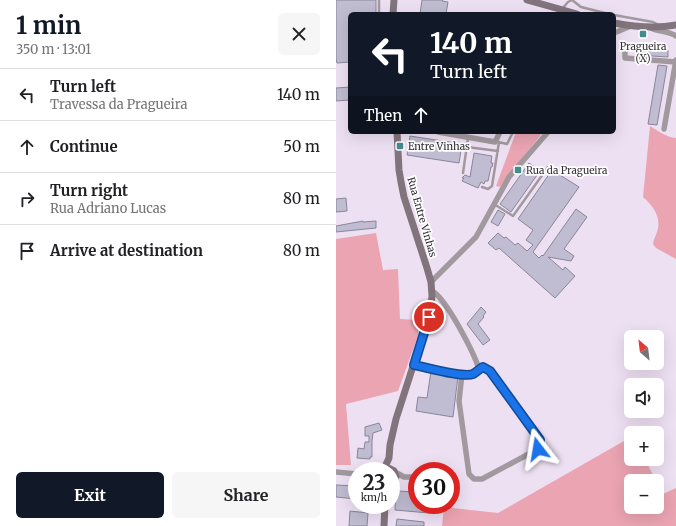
<!DOCTYPE html>
<html lang="en">
<head>
<meta charset="utf-8">
<style>
	:root { --surface:#fff; --page:#f6f6f6; --text:#202124; --muted:#757577; --line:#e0e0e0; --accent:#111827 }
	body { margin:0; font-family:Merriweather,serif; background:var(--page); color:var(--text); height:100vh; display:flex; flex-direction:column; font-size:15px; white-space:nowrap }
	* { box-sizing:border-box; margin:0 }
	p { font-size:13px; color:var(--muted) }
	.icon { flex:none; width:22px; height:22px; fill:none; stroke:currentColor; stroke-width:2; stroke-linecap:round; stroke-linejoin:round }
	.map { position:relative; flex:1; overflow:hidden }
	.details { display:flex; flex-direction:column; background:var(--surface); width:336px }
	.details>* { flex:none }
	.guide { position:absolute; left:12px; top:12px; width:268px; height:122px; border-radius:6px; box-shadow:0 4px 16px #0002; background:#111827; color:#fff; overflow:hidden }
	.needle { width:26px; rotate:332deg }
	.fabs { position:absolute; left:288px; top:330px; display:grid; gap:8px }
	.fabs a { display:grid; place-items:center; width:40px; height:40px; border-radius:6px; background:var(--surface); box-shadow:0 4px 16px #0002; font-size:20px }
	.speed { position:absolute; left:12px; top:462px; display:flex; gap:8px; font-size:20px; font-weight:700; text-align:center }
	.speed>* { display:grid; place-content:center; width:52px; height:52px; border-radius:50%; background:var(--surface); box-shadow:0 4px 16px #0002; line-height:1 }
	.speed small { font-size:10px; font-weight:400 }
	.speed .limit { border:6px solid #d22; background:#fff; color:#111 }
	.pin { position:absolute; display:grid; place-items:center; width:34px; height:34px; color:#fff; margin:-17px; border:2px solid #fff; border-radius:50%; box-shadow:0 1px 4px #0007 }
	.me { position:absolute; width:44px; margin:-22px; rotate:346deg; stroke-linejoin:round; filter:drop-shadow(0 0 3px #0008) }
	.turn { display:flex; align-items:center; gap:14px; height:84px; padding:0 16px; font-size:18px }
	.turn .icon { width:52px; height:52px; stroke-width:2.5 }
	.turn b { display:block; font-size:28px; line-height:34px }
	.then { display:flex; align-items:center; height:38px; padding:0 16px; background:#0003; gap:8px; font-size:15px }
	.round { display:grid; place-items:center; flex:none; width:42px; height:42px; border-radius:6px; background:var(--page) }
	.headline { display:flex; align-items:center; justify-content:space-between; height:68px; padding:0 16px }
	h1 { font-size:24px; font-weight:700; line-height:30px; color:var(--accent) }
	.action { display:flex; gap:8px; margin-top:auto; padding:8px 16px }
	.action a { flex:1; height:46px; border-radius:6px; background:var(--accent); color:#fff; font-size:16px; font-weight:700; line-height:46px; text-align:center }
	.action a+a { background:var(--page); color:var(--text) }
	ul { padding:0; list-style:none }
	li { display:flex; align-items:center; gap:12px; height:52px; padding:0 16px; border-top:1px solid var(--line) }
	li div { flex:1 }
	li b { display:block; font-size:15px }
	li em { font-style:normal }
	main { display:flex; flex:1; min-height:0 }
	.map>svg:first-child { display:block }
	.green { fill:#eba4b2 }
	.building { fill:#c0bcd1; stroke:#8a8699 }
	.lines { fill:none; stroke-linecap:round; stroke-linejoin:round }
	.lane { stroke:#a2999e; stroke-width:2.5 }
	.street { stroke:#a2999e; stroke-width:5.5 }
	.secondary { stroke:#82747c; stroke-width:7 }
	.route-casing { stroke:#114b97; stroke-width:10 }
	.route { stroke:#1a73e8; stroke-width:7 }
	.poi-dot { fill:#448b8f; stroke:#fff; stroke-width:1.5 }
	.labels { text-anchor:middle; dominant-baseline:central; stroke-width:3.5; stroke-linejoin:round; paint-order:stroke }
	.poi-label { font-size:10px; fill:#353037; stroke:#fff; text-anchor:start }
	.street-label { font-size:10px; fill:#353037; stroke:#fff }
</style>
</head>
<body>
<main>
<section class="details">
<div class="headline"><div><h1>1 min</h1><p>350 m · 13:01</p></div><a class="round"><svg class="icon" aria-label="close" viewBox="0 0 24 24"><path d="M6 6l12 12M18 6L6 18"/></svg></a></div>
<ul>
<li><svg class="icon" aria-label="left" viewBox="0 0 24 24"><path d="M17 20v-9H6M10 6l-5 5 5 5"/></svg><div><b>Turn left</b><p>Travessa da Pragueira</p></div><em>140 m</em></li>
<li><svg class="icon" aria-label="ahead" viewBox="0 0 24 24"><path d="M12 20V5M6 11l6-6 6 6"/></svg><div><b>Continue</b></div><em>50 m</em></li>
<li><svg class="icon" aria-label="right" viewBox="0 0 24 24"><path d="M7 20v-9h11M14 6l5 5-5 5"/></svg><div><b>Turn right</b><p>Rua Adriano Lucas</p></div><em>80 m</em></li>
<li><svg class="icon" aria-label="arrive" viewBox="0 0 24 24"><path d="M6 21V4h12l-3 4 3 4H6"/></svg><div><b>Arrive at destination</b></div><em>80 m</em></li>
</ul>
<div class="action"><a>Exit</a><a>Share</a></div>
</section>
<div class="map">
<svg width="340" height="526" viewBox="0 0 340 526">
	<rect width="100%" height="100%" fill="#eee0f3"/>
	<!-- green -->
	<path class="green" d="M314,126C322,131 330,137 340,138V259L320,248L317,244C317,240 320,236 321,232C326,217 317,206 307,197Z
		M180,132H207L164,187L160,186Z
		M40,233L47,270L62,269L64,319L82,320V336L62,391L10,404L15,465H0V239Z
		M295,437V459H309L320,481H295V507H321V483L327,494L340,488V526H106L108,507L162,513Z"/>
	<!-- building -->
	<path class="building" d="M0,0H40V14H14V62L1,63L0,59Z
		M86,0H107L106,1L112,2L110,14H84Z
		M301,48L332,50V57L300,55Z
		M322,65L331,66L321,125L312,124Z
		M14,87V100L0,101V88Z
		M74,136L126,144L123,163L71,155Z
		M138,153L156,156L155,163H157L156,167H155L152,181H149L148,184L145,182L142,188L126,181L128,178H126L129,175L134,177Z
		M193,163L204,171L175,212L164,204Z
		M216,170L243,187L197,252L203,258L206,255L207,256L240,209L251,217L228,249L238,256L235,261L212,257L227,270L229,267L239,276L219,298L163,248L160,250L152,243L162,233L168,238L170,237L179,245L182,243L191,251L197,245L190,240L197,230L182,219Z
		M10,198L11,211L0,212V199Z
		M162,210L169,214L162,226L155,222Z
		M27,221V222L40,221V228L0,232V226Z
		M145,307L150,312L147,316L148,317L142,324L154,340L147,345L131,324Z
		M95,371L122,376L117,417L80,411L82,397L91,398Z
		M43,423L46,430L37,433L36,441V457H34V459L21,458L22,448L28,449L29,442H33V436H29V427Z
		M0,485L21,486V499L0,497Z
		M60,491L81,492V505H93V513L59,510Z
		M14,511L32,513L31,526H13Z
		M61,519L88,522V526H60Z"/>
	<g class="lines">
		<!-- lane -->
		<path class="lane" d="M43,0V14
			M226,9L232,2L236,0L245,7L273,14
			M278,15L317,22L323,25
			M162,142L171,144L177,132
			M131,147L162,151
			M127,173L132,138
			M146,187L152,189L156,186L163,142
			M158,204L177,216L212,167
			M78,365L126,374"/>
		<!-- street -->
		<path class="street" d="M315,28C323,32 333,31 340,36
			M278,33L295,26
			M289,52V58L340,62
			M328,129L340,60
			M102,132L159,142L164,132
			M95,282L140,237L173,177L212,132
			M96,291C110,298 138,353 143,369L137,374H126L123,401L133,474L138,479H146L202,449L204,440L154,371L147,367L143,369
			M0,472L21,474
			M59,472L68,477H79"/>
		<!-- secondary -->
		<path class="secondary" d="M191,0L241,14
			M57,14L58,0
			M278,23C299,27 319,29 340,25
			M48,469L53,458L54,445L60,419L89,329L95,306L96,296L95,282L91,268L68,197L65,182L63,170L61,132
			M45,471L52,468L58,471L60,477L58,481L55,483
			M48,526L49,505"/>
	</g>
	<g class="lines">
		<defs>
			<path id="route" d="M93,317L78,365C89,367 128,378 137,374C141,372 143,369 147,367L154,371L204,440L202,449"/>
		</defs>
		<!-- route casing -->
		<use href="#route" class="route-casing"/>
		<!-- route -->
		<use href="#route" class="route"/>
	</g>
	<!-- markers -->
	<g class="poi-dot">
		<rect x="303" y="30" width="8" height="8" rx="2"/>
		<rect x="60" y="142" width="8" height="8" rx="2"/>
		<rect x="178" y="166" width="8" height="8" rx="2"/>
	</g>
	<g class="labels">
		<!-- poi labels -->
		<g class="poi-label">
			<text x="307" y="46" text-anchor="middle">Pragueira<tspan x="307" dy="12">(X)</tspan></text>
			<text x="72" y="146">Entre Vinhas</text>
			<text x="190" y="170">Rua da Pragueira</text>
		</g>
		<!-- street labels -->
		<g class="street-label">
			<text transform="translate(86 217) rotate(74)">Rua Entre Vinhas</text>
		</g>
	</g>
</svg>
<div class="fabs">
<a><svg class="needle" viewBox="-14 -14 28 28"><path d="M0-13l5 13h-10z" fill="#e53935"/><path d="M0 13l5-13h-10z" fill="#757577"/></svg></a>
<a><svg class="icon" aria-label="sound" viewBox="0 0 24 24"><path d="M4 9h4l5-4v14l-5-4H4zM17 9q2 3 0 6"/></svg></a>
<a>+</a>
<a>−</a>
</div>
<div class="speed"><div>23<small>km/h</small></div><div class="limit">30</div></div>
<div class="pin" style="left:93px;top:317px;background:#d93025"><svg class="icon" aria-label="arrive" viewBox="0 0 24 24"><path d="M6 21V4h12l-3 4 3 4H6"/></svg></div>
<svg class="me" style="left:202px;top:449px" viewBox="-20 -20 40 40"><path d="M0-17L14 15 0 8-14 15z" fill="#1a73e8" stroke="#fff" stroke-width="4"/></svg>
<div class="guide">
<div class="turn"><svg class="icon" aria-label="left" viewBox="0 0 24 24"><path d="M17 20v-9H6M10 6l-5 5 5 5"/></svg><div><b>140 m</b>Turn left</div></div>
<div class="then">Then<svg class="icon" aria-label="ahead" viewBox="0 0 24 24"><path d="M12 20V5M6 11l6-6 6 6"/></svg></div>
</div>
</div>
</main>
</body>
</html>
